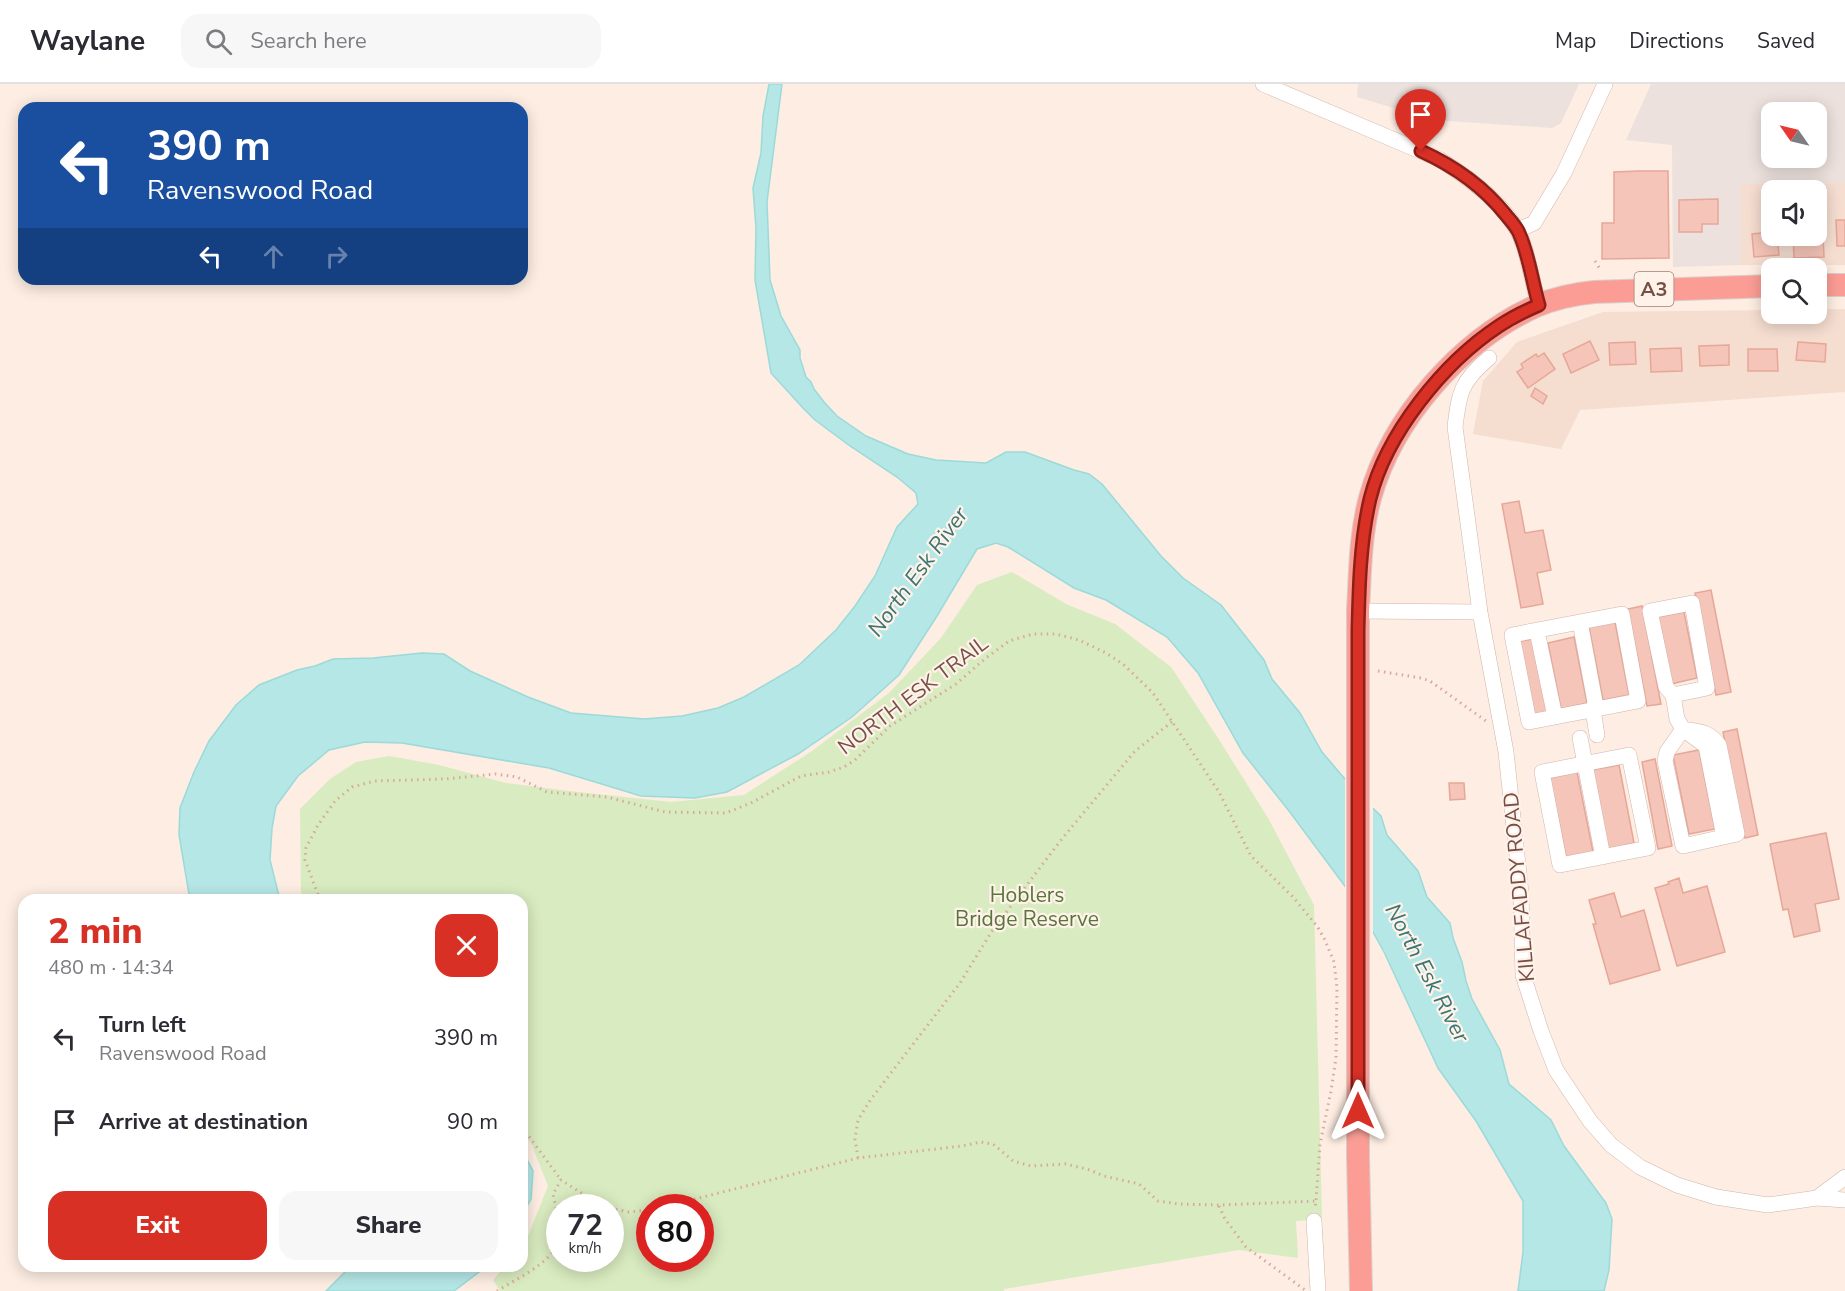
<!DOCTYPE html>
<html lang="en">
<head>
<meta charset="utf-8">
<style>
	:root { --surface:#fff; --page:#f7f7f7; --text:#2b2b33; --muted:#7c7c81; --line:#e1e1e2; --accent:#d93025 }
	body { margin:0; font-family:"Nunito Sans",sans-serif; background:var(--page); color:var(--text); height:100vh; display:flex; flex-direction:column; font-size:22px; white-space:nowrap }
	* { box-sizing:border-box; margin:0 }
	p { font-size:20px; color:var(--muted) }
	.icon { flex:none; width:33px; height:33px; fill:none; stroke:currentColor; stroke-width:2; stroke-linecap:round; stroke-linejoin:round }
	.map { position:relative; flex:1; overflow:hidden }
	.sheet { position:absolute; left:18px; top:810px; width:510px; height:378px; display:flex; flex-direction:column; background:var(--surface); border-radius:18px; box-shadow:0 3px 15px #0003 }
	.sheet>* { flex:none }
	.top-card { position:absolute; left:18px; top:18px; width:510px; height:183px; border-radius:18px; box-shadow:0 3px 15px #0003; background:#1a4fa0; color:#fff; overflow:hidden }
	.needle { width:39px; rotate:304deg }
	.tools { position:absolute; left:1761px; top:18px; display:grid; gap:12px }
	.tools a { display:grid; place-items:center; width:66px; height:66px; border-radius:12px; background:var(--surface); box-shadow:0 3px 15px #0003; font-size:30px }
	.speed { position:absolute; left:546px; top:1110px; display:flex; gap:12px; font-size:30px; font-weight:700; text-align:center }
	.speed>* { display:grid; place-content:center; width:78px; height:78px; border-radius:50%; background:var(--surface); box-shadow:0 3px 15px #0003; line-height:1 }
	.speed small { font-size:15px; font-weight:400 }
	.speed .limit { border:9px solid #d22; background:#fff; color:#111 }
	.pin { position:absolute; display:grid; place-items:center; width:51px; height:51px; color:#fff; margin:-62px -26px; border-radius:50% 50% 50% 0; rotate:-45deg; box-shadow:0 0 6px #0007 }
	.pin .icon { rotate:45deg }
	.me { position:absolute; width:66px; margin:-33px; rotate:0deg; stroke-linejoin:round; filter:drop-shadow(0 0 4px #0008) }
	.turn { display:flex; align-items:center; gap:21px; height:126px; padding:0 30px; font-size:27px }
	.turn .icon { width:78px; height:78px; stroke-width:2.5 }
	.turn b { display:block; font-size:42px; line-height:51px }
	.lanes { display:flex; align-items:center; height:57px; padding:0 30px; background:#0003; justify-content:center; gap:30px; direction:ltr }
	.lanes .off { opacity:.35 }
	.round { display:grid; place-items:center; flex:none; width:63px; height:63px; border-radius:18px; background:var(--page) }
	.headline { display:flex; align-items:center; justify-content:space-between; height:102px; padding:0 30px }
	h1 { font-size:36px; font-weight:800; line-height:45px; color:var(--accent) }
	.button { display:flex; gap:12px; margin-top:auto; padding:12px 30px }
	.button a { flex:1; height:69px; border-radius:18px; background:var(--accent); color:#fff; font-size:24px; font-weight:800; line-height:69px; text-align:center }
	.button a+a { background:var(--page); color:var(--text) }
	ul { padding:0; list-style:none }
	li { display:flex; align-items:center; gap:18px; height:84px; padding:0 30px }
	li div { flex:1 }
	li b { display:block; font-size:22px }
	li em { font-style:normal }
	header { display:flex; align-items:center; gap:36px; box-sizing:border-box; height:84px; padding:0 30px; background:var(--surface); border-bottom:2px solid var(--line) }
	header strong { font-size:28px }
	nav { display:flex; gap:33px; margin-inline-start:auto; font-size:21px }
	.search { width:420px; height:54px; background:var(--page); display:flex; align-items:center; gap:15px; box-sizing:border-box; padding:0 21px; border-radius:18px; color:var(--muted); font-size:22px }
	.map>svg:first-child { display:block }
	.residential { fill:#f5ddd0; fill-rule:evenodd }
	.industrial { fill:#ece1dd; fill-rule:evenodd }
	.green { fill:#d9ebc0; fill-rule:evenodd }
	.water { fill:#b5e7e6; stroke:#9bdad8; stroke-width:1.5 }
	.pier { fill:#fdede2 }
	.building { fill:#f4c5b8; stroke:#e7a798; stroke-width:1.5 }
	.lines { fill:none; stroke-linecap:round; stroke-linejoin:round }
	.minor-casing { stroke:#d1b5ab; stroke-width:16 }
	.highway-casing { stroke:#d9cecb; stroke-width:24 }
	.path { stroke:#d9a89b; stroke-width:3; stroke-dasharray:1.5 4.5; stroke-linecap:butt }
	.minor { stroke:#fff; stroke-width:15 }
	.highway { stroke:#fb9d95; stroke-width:22 }
	.route-casing { stroke:#8d1f18; stroke-width:15 }
	.route { stroke:#d93025; stroke-width:10 }
	.labels { text-anchor:middle; dominant-baseline:central; stroke-width:4.5; stroke-linejoin:round; paint-order:stroke }
	.shield { fill:#fff2e9; stroke:#9f8078; stroke-width:1.5 }
	.shield-label { font-size:20px; font-weight:bold; fill:#764f47 }
	.street-label { font-size:21px; fill:#764f47; stroke:#fff2e9 }
	.park-label { font-size:21px; fill:#58763c; stroke:#fff2e9 }
	.water-label { font-size:22px; font-style:italic; fill:#387574; stroke:#fff2e9 }
</style>
</head>
<body>
<header>
<strong>Waylane</strong>
<div class="search"><svg class="icon" aria-label="search" viewBox="0 0 24 24"><circle cx="10" cy="10" r="6"/><path d="M15 15l6 6"/></svg>Search here</div>
<nav><a>Map</a><a>Directions</a><a>Saved</a></nav>
</header>
<div class="map">
<svg width="1845" height="1207" viewBox="0 0 1845 1207">
	<rect width="100%" height="100%" fill="#fdede2"/>
	<!-- residential -->
	<path class="residential" d="M1845,99V181H1741V100ZM1772,106H1816V152H1772Z
		M1817,225H1845V308L1580,326L1561,365L1473,350L1483,297L1517,258L1603,228L1771,226L1772,230H1816Z"/>
	<!-- industrial -->
	<path class="industrial" d="M1358,0H1579L1561,39L1552,44L1434,36L1357,13Z
		M1651,0H1845V99L1741,100V181L1673,183L1672,61L1626,56ZM1772,28H1816V74H1772Z"/>
	<!-- green -->
	<path class="green" d="M1012,488L1066,520L1115,540L1171,583L1218,654L1268,734L1314,821L1322,1135L1296,1137L1298,1174L1239,1166L1004,1205V1207H500L493,1196L505,1182H522V1160L528,1152L548,1102L531,1059L522,1048V816H305L301,809L300,725L330,695L356,678L389,672L439,681L506,699L569,707L671,718L744,711L812,667L889,609L941,554L977,501ZM560,1124H610V1174H560ZM650,1124H700V1174H650Z"/>
	<!-- water -->
	<path class="water" d="M769,0H782L767,118L770,196L781,232L800,266V274L806,293L811,298L814,305L824,318L837,332L866,352L908,370L936,376L986,379L1006,368H1025L1074,386L1089,390L1102,400L1161,472L1183,494L1221,521L1264,576L1272,595L1300,629L1322,668L1356,708L1381,732L1387,751L1418,787L1427,813L1450,839L1453,854L1462,878L1466,897L1472,915L1500,966L1509,1000L1551,1036L1564,1062L1606,1119L1612,1135L1609,1186L1604,1207H1518L1523,1168V1117L1476,1037L1438,984L1384,868L1356,817L1289,727L1243,669L1198,589L1167,553L1106,516L1074,504L1008,463L996,459L977,465L937,532L899,591L852,633L798,670L727,708L695,714L641,712L549,684L402,659L365,658L329,666L298,692L276,722L272,744L270,776L280,816H190L179,751L180,724L194,688L209,657L236,621L259,601L297,586L315,582L333,575L373,574L422,569L444,570L470,587L528,613L571,629L644,635L682,632L718,624L744,613L799,581L836,546L855,522L875,492L897,443L918,420L916,409L897,393L850,362L815,336L802,323L771,289L755,196L756,144L753,104L761,69L763,32Z
		M522,1066L533,1087L531,1115L522,1131Z
		M351,1182H487L454,1207H326Z"/>
	<!-- pier -->
	<path class="pier" d="M1345,691L1373,720V854L1345,808Z"/>
	<!-- building -->
	<path class="building" d="M1639,87H1668L1669,174L1602,175V139H1614V88Z
		M1718,115V140H1702V148H1679V116Z
		M1836,136H1845V162H1837Z
		M1772,148V152H1777L1779,171L1754,173L1752,150Z
		M1823,151L1824,173L1794,174L1793,152Z
		M1590,257L1599,276L1571,289L1563,270Z
		M1635,258L1636,280L1610,281L1609,259Z
		M1798,258L1826,260L1825,278L1796,276Z
		M1729,261V281L1700,282L1699,262Z
		M1681,264L1682,287L1651,288L1650,265Z
		M1748,265H1777L1778,287H1748Z
		M1544,269L1555,285L1528,304L1517,288L1523,284L1521,280L1536,270L1538,273Z
		M1535,304L1547,312L1543,320L1531,312Z
		M1519,417L1525,449L1543,446L1551,486L1537,489L1543,520L1521,524L1502,420Z
		M1711,506L1731,608L1716,611L1695,509Z
		M1642,522L1661,620L1647,622L1628,525Z
		M1684,528L1697,594L1671,600L1657,533Z
		M1615,538L1629,611L1603,616L1589,543Z
		M1574,553L1587,619L1561,625L1548,559Z
		M1532,555L1547,628L1533,631L1518,558Z
		M1737,645L1758,751L1745,754L1723,648Z
		M1699,666L1715,745L1689,750L1673,671Z
		M1655,675L1672,762L1658,765L1642,678Z
		M1619,681L1634,759L1608,765L1592,686Z
		M1577,688L1593,768L1566,773L1550,694Z
		M1449,699H1464L1465,715L1450,716Z
		M1826,749L1839,815L1815,820L1820,847L1794,853L1788,825L1783,826L1770,760Z
		M1679,794L1683,809L1707,802L1725,868L1677,882L1655,804L1669,800L1668,798Z
		M1614,809L1621,833L1644,826L1660,886L1610,900L1593,840H1596L1589,816Z"/>
	<g class="lines">
		<defs>
			<path id="minor" d="M1263,0L1439,75C1471,95 1513,125 1524,162C1530,182 1533,201 1539,221
				M1518,146L1534,139L1564,89L1605,0
				M1489,274C1461,297 1459,309 1455,343L1480,528L1506,668L1521,809L1523,891L1541,947L1556,986L1590,1037L1611,1061L1640,1083L1677,1101L1716,1113L1768,1121L1817,1114L1845,1116
				M1358,527L1480,528
				M1622,530L1638,617L1529,638L1512,551Z
				M1580,538L1595,618L1593,626L1597,651
				M1537,547L1555,633
				M1673,611L1707,604L1692,519L1650,527L1666,603L1673,611L1677,635L1683,645C1699,648 1709,647 1719,661L1737,750L1683,762L1665,677L1667,668L1683,645L1706,662L1724,753
				M1580,654L1603,773
				M1629,671L1648,764L1560,781L1542,688Z
				M1817,1114L1845,1093
				M1314,1137L1318,1207"/>
			<path id="highway" d="M1816,201H1845
				M1361,1207L1358,1073V527C1360,490 1360,451 1370,414C1392,334 1461,256 1536,222C1555,214 1574,210 1594,208L1772,202"/>
		</defs>
		<!-- minor casing -->
		<use href="#minor" class="minor-casing"/>
		<!-- highway casing -->
		<use href="#highway" class="highway-casing"/>
		<!-- path -->
		<path class="path" d="M1595,177L1600,185
			M1378,587L1421,594L1430,597L1486,637
			M320,816L305,776L306,764L318,741L335,717L352,703L375,697L445,695L496,690L517,693L547,708L607,713L665,728L726,729L751,719L801,692L829,688L844,683L855,676L890,642L956,600L986,574L1009,557L1033,550H1056L1079,556L1106,569L1123,580L1153,609L1219,708L1251,772L1292,812L1317,842L1325,856L1334,878L1337,904L1336,974L1331,1007L1320,1060L1316,1117
			M522,1043L561,1096
			M858,1074L855,1055L858,1036L871,1015L960,899L992,847L1061,756L1135,667L1173,637
			M1219,1122L1225,1135L1246,1163L1305,1206
			M610,1124L629,1128L650,1126
			M659,1124L858,1074L962,1062L980,1058L993,1060L1013,1077L1031,1082L1066,1080L1090,1086L1104,1092L1139,1100L1158,1117L1179,1120L1220,1121L1316,1117L1315,1125
			M560,1142L553,1110L561,1096L602,1122L609,1124
			M497,1207C517,1194 556,1178 560,1152"/>
		<!-- minor -->
		<use href="#minor" class="minor"/>
		<!-- highway -->
		<use href="#highway" class="highway"/>
	</g>
	<g class="lines">
		<defs>
			<path id="route" d="M1358,1027V547C1359,503 1360,458 1370,415C1386,350 1443,279 1499,242C1511,234 1525,227 1539,221C1532,197 1529,171 1519,149C1516,142 1510,136 1506,131C1483,102 1454,82 1421,67"/>
		</defs>
		<!-- route casing -->
		<use href="#route" class="route-casing"/>
		<!-- route -->
		<use href="#route" class="route"/>
	</g>
	<g class="labels">
		<!-- shield labels -->
		<rect class="shield" x="1634.5" y="188" width="39" height="34" rx="4.5"/>
		<g class="shield-label">
			<text x="1654" y="205">A3</text>
		</g>
		<!-- street labels -->
		<g class="street-label">
			<text transform="translate(913 611) rotate(-37)">NORTH ESK TRAIL</text>
			<text transform="translate(1519 803) rotate(-95)">KILLAFADDY ROAD</text>
		</g>
		<!-- park labels -->
		<g class="park-label">
			<text x="1027" y="811">Hoblers<tspan x="1027" dy="24">Bridge Reserve</tspan></text>
		</g>
		<!-- water labels -->
		<g class="water-label">
			<text transform="translate(918 488) rotate(-54)">North Esk River</text>
			<text transform="translate(1427 889) rotate(62)">North Esk River</text>
		</g>
	</g>
</svg>
<div class="tools">
<a><svg class="needle" viewBox="-14 -14 28 28"><path d="M0-13l5 13h-10z" fill="#e53935"/><path d="M0 13l5-13h-10z" fill="#7c7c81"/></svg></a>
<a><svg class="icon" aria-label="sound" viewBox="0 0 24 24"><path d="M4 9h4l5-4v14l-5-4H4zM17 9q2 3 0 6"/></svg></a>
<a><svg class="icon" aria-label="search" viewBox="0 0 24 24"><circle cx="10" cy="10" r="6"/><path d="M15 15l6 6"/></svg></a>
</div>
<div class="speed"><div>72<small>km/h</small></div><div class="limit">80</div></div>
<div class="pin" style="left:1421px;top:67px;background:#d93025"><svg class="icon" aria-label="arrive" viewBox="0 0 24 24"><path d="M6 21V4h12l-3 4 3 4H6"/></svg></div>
<svg class="me" style="left:1358px;top:1027px" viewBox="-20 -20 40 40"><path d="M0-17L14 15 0 8-14 15z" fill="#d93025" stroke="#fff" stroke-width="4"/></svg>
<div class="top-card">
<div class="turn"><svg class="icon" aria-label="left" viewBox="0 0 24 24"><path d="M17 20v-9H6M10 6l-5 5 5 5"/></svg><div><b>390 m</b>Ravenswood Road</div></div>
<div class="lanes"><svg class="icon" aria-label="left" viewBox="0 0 24 24"><path d="M17 20v-9H6M10 6l-5 5 5 5"/></svg><svg class="icon off" aria-label="ahead" viewBox="0 0 24 24"><path d="M12 20V5M6 11l6-6 6 6"/></svg><svg class="icon off" aria-label="right" viewBox="0 0 24 24"><path d="M7 20v-9h11M14 6l5 5-5 5"/></svg></div>
</div>
<section class="sheet">
<div class="headline"><div><h1>2 min</h1><p>480 m · 14:34</p></div><a class="round" style="background:#d93025;color:#fff"><svg class="icon" aria-label="close" viewBox="0 0 24 24"><path d="M6 6l12 12M18 6L6 18"/></svg></a></div>
<ul>
<li><svg class="icon" aria-label="left" viewBox="0 0 24 24"><path d="M17 20v-9H6M10 6l-5 5 5 5"/></svg><div><b>Turn left</b><p>Ravenswood Road</p></div><em>390 m</em></li>
<li><svg class="icon" aria-label="arrive" viewBox="0 0 24 24"><path d="M6 21V4h12l-3 4 3 4H6"/></svg><div><b>Arrive at destination</b></div><em>90 m</em></li>
</ul>
<div class="button"><a>Exit</a><a>Share</a></div>
</section>
</div>
</body>
</html>
